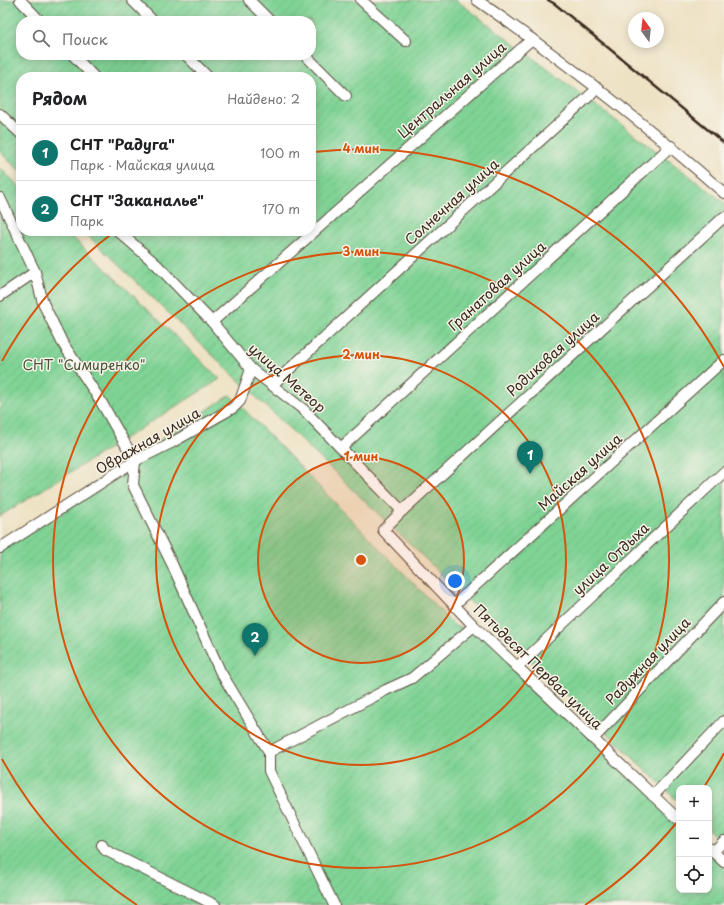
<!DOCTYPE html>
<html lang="ru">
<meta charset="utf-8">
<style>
:root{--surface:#fff;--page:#f6f6f6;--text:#202124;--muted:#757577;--line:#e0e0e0;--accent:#0f766e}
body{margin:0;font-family:"Playpen Sans",sans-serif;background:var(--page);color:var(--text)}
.controls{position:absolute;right:12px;bottom:12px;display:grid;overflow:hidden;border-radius:8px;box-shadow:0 2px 10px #0003}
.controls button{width:36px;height:36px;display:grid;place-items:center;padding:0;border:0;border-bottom:1px solid var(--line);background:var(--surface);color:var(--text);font:20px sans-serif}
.compass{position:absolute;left:628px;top:12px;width:36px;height:36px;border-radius:50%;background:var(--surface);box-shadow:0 2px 10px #0003;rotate:345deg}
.you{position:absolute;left:455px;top:581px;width:14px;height:14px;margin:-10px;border:3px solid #fff;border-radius:50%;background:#1a73e8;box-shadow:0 0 0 6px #1a73e833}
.badge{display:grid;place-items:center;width:26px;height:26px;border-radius:50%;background:var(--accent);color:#fff;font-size:13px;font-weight:700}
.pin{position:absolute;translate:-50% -33px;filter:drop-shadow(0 1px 2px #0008)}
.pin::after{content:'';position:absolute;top:21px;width:14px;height:12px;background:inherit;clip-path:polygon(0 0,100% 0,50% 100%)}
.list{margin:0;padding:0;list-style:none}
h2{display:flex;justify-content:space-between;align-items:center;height:52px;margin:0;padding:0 16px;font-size:17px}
h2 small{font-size:13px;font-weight:400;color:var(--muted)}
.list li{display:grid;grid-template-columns:26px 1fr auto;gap:12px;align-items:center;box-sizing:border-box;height:56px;padding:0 16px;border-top:1px solid var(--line)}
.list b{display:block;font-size:15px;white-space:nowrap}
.list p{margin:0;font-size:13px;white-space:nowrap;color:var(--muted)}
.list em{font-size:13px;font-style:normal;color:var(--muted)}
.icon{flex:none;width:22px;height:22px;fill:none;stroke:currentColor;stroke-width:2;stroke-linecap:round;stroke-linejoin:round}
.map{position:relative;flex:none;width:724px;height:905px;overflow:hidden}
.search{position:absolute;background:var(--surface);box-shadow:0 2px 10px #0003;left:16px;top:16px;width:300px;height:44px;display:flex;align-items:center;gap:10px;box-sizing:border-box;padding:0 14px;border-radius:16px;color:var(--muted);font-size:15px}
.panel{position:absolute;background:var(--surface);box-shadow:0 2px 10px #0003;left:16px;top:72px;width:300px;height:164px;border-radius:16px}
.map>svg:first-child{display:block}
.garden{fill:url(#garden-furrows);stroke:#5d7e5a;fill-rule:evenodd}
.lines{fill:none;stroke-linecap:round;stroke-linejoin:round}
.minor-casing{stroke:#564637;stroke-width:12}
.minor{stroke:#fff;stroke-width:10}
.rail{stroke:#3b2a1e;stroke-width:2.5}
.ring{fill:none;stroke:#d7540e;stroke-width:2}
.labels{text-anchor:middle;stroke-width:3;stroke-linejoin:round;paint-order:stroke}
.street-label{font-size:14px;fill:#3b2a1e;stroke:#f7f3e8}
.park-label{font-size:14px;fill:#4c543c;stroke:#f7f3e8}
.centre{fill:#d7540e;stroke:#f7f3e8;stroke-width:2}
.ring-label{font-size:12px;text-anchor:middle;font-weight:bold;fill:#d7540e;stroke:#f7f3e8;stroke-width:3;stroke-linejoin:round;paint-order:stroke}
</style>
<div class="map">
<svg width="724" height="905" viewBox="0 0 724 905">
<defs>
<pattern id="garden-furrows" width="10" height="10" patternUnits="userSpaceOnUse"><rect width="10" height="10" fill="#7fd395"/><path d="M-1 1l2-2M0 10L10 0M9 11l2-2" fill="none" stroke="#6fb580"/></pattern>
</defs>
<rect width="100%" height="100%" fill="#f7f3e8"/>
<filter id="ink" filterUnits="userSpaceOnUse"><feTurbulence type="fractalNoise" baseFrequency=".025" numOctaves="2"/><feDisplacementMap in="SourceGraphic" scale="8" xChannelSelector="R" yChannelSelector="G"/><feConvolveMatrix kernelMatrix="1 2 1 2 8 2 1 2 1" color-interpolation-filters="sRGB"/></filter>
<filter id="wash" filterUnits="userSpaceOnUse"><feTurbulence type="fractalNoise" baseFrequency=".012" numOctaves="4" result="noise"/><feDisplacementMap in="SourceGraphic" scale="16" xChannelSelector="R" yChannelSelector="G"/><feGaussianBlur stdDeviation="0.9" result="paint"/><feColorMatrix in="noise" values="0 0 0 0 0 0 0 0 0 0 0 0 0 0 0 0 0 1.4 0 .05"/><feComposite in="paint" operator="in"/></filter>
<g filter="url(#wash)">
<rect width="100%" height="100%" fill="#eee2c4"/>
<g class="garden">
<path d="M0 0H456L724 202V845L709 830V788H679V802L83 231H311V77H21V172L0 152ZM21 21H311V55H21Z"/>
<path d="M0 168 21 188V231H66L220 379 0 516Z"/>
<path d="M230 395 456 627 483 629 679 817V890H709V846L724 861V905H0V544Z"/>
</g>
</g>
<g filter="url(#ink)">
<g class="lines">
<defs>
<g id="minor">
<path d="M20 0 40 21"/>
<path d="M132 0 153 21"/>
<path d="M249 0 270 21"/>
<path d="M361 0 406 41"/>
<path d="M477 0C563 60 646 124 724 193"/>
<path d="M73 55 94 77"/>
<path d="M186 55 208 77"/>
<path d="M305 55 346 96"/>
<path d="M0 114 21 134"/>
<path d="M0 198 35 272 43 303 62 342 100 400 135 461 133 485 172 564 220 671 269 752V771L334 905"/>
<path d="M118 231 157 265 212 322 251 369 304 410 402 511 383 530 474 626 679 820"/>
<path d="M0 296 35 272"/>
<path d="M212 322 532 39"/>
<path d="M272 385 598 88"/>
<path d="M342 447 671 146"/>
<path d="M402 511 724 217"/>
<path d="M0 548 135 461 173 442 233 408 240 401 251 369"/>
<path d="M454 605 724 360"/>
<path d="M517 667 724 472"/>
<path d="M593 739 724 602"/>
<path d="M269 752 386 690 412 678 474 626"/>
<path d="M653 796 724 721"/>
<path d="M102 845 105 850 215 905"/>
<path d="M709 848 724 862"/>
<path d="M713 852 724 841"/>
</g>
</defs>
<use href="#minor" class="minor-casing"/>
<use href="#minor" class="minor"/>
<path class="rail" d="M548 0 555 4 724 143"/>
</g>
</g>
<circle cx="361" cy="560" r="103" fill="#d7540e" fill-opacity=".12"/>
<g class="ring">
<circle cx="361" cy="560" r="103"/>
<circle cx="361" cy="560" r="205"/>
<circle cx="361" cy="560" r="308"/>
<path d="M724 753A411 411 0 0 1 704 787M678 821A411 411 0 0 1 585 905M137 905A411 411 0 0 1 2 759M2 361A411 411 0 0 1 114 232M314 152A411 411 0 0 1 724 367"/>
</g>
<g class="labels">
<g class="street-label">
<text transform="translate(452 90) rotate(-41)" y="5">Центральная улица</text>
<text transform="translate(452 202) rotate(-42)" y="5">Солнечная улица</text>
<text transform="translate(497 286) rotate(-42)" y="5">Гранатовая улица</text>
<text transform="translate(553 354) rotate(-42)" y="5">Родиковая улица</text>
<text transform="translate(287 378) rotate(41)" y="5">улица Метеор</text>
<text transform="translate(148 441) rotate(-30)" y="5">Овражная улица</text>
<text transform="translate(580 472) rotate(-42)" y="5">Майская улица</text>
<text transform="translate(611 559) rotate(-43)" y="5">улица Отдыха</text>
<text transform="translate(648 661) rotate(-46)" y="5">Радужная улица</text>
<text transform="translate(538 667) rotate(44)" y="5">Пятьдесят Первая улица</text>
</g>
<g class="park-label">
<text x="84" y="370">СНТ "Симиренко"</text>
</g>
</g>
<circle cx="361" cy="560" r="6" class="centre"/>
<g class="ring-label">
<text x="361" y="153">4 мин</text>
<text x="361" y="256">3 мин</text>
<text x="361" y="359">2 мин</text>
<text x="361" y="461">1 мин</text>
</g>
</svg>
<div class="controls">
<button>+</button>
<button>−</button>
<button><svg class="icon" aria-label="locate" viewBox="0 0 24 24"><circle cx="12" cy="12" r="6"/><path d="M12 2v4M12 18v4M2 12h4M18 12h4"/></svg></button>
</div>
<svg class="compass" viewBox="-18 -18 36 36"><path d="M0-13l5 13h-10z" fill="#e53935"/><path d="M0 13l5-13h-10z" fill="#757577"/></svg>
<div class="you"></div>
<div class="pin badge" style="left:530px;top:474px">1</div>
<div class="pin badge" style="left:255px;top:656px">2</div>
<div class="search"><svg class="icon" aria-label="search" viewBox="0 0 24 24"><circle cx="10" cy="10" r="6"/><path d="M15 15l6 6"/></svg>Поиск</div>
<section class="panel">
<h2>Рядом<small>Найдено: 2</small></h2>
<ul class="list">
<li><span class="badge">1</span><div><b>СНТ &quot;Радуга&quot;</b><p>Парк · Майская улица</p></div><em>100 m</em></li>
<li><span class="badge">2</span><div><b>СНТ &quot;Заканалье&quot;</b><p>Парк</p></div><em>170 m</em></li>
</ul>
</section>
</div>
